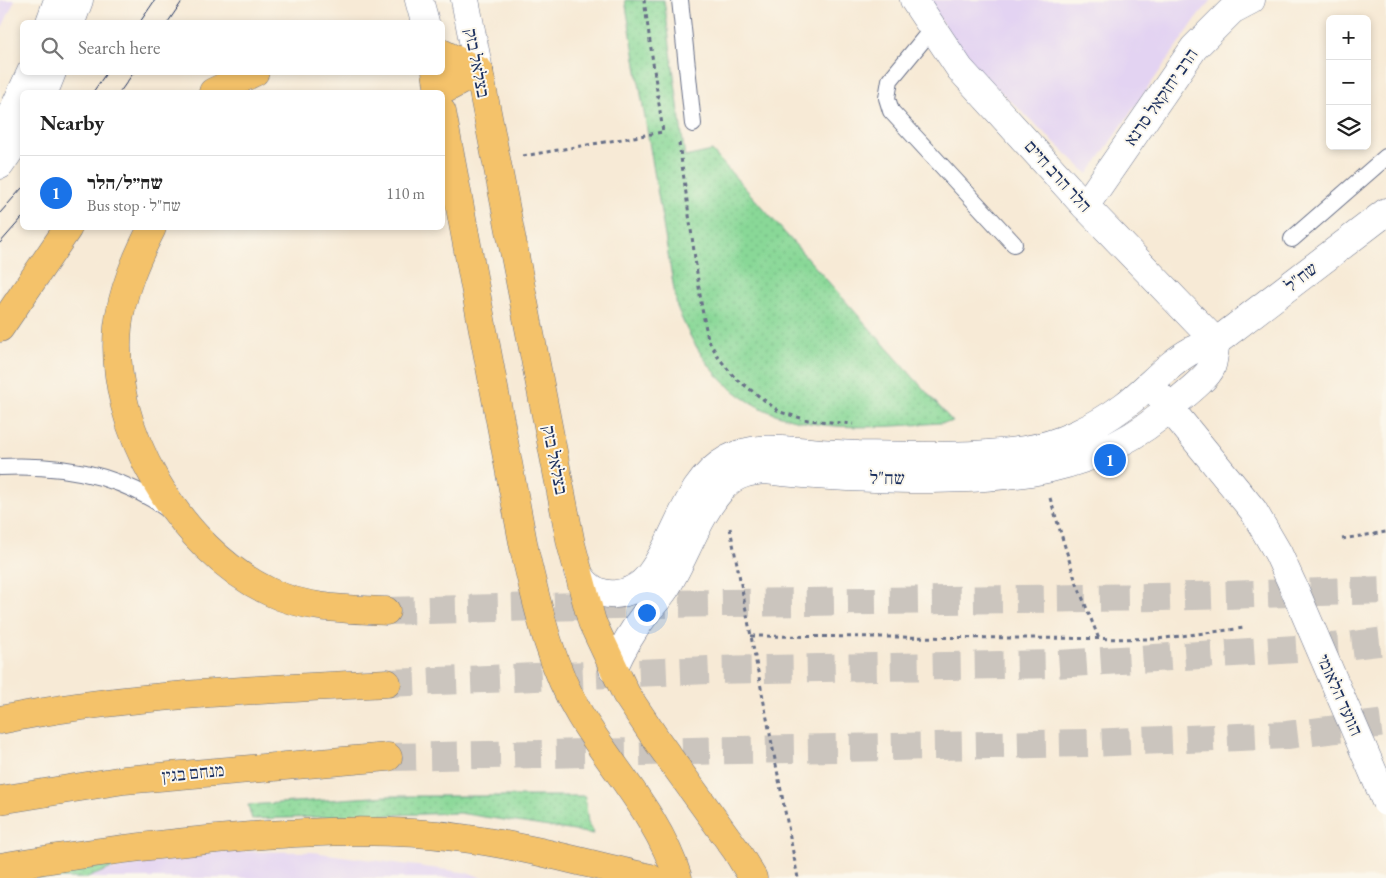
<!DOCTYPE html>
<meta charset="utf-8">
<style>
:root{--surface:#fff;--page:#f6f6f6;--text:#222;--muted:#767676;--line:#e0e0e0;--accent:#1a73e8}
body{margin:0;font-family:"EB Garamond","Frank Ruhl Libre",serif;background:var(--page);color:var(--text)}
.controls{position:absolute;right:15px;top:15px;display:grid;overflow:hidden;border-radius:8px;box-shadow:0 2px 8px #0003}
.controls button{width:45px;height:45px;display:grid;place-items:center;padding:0;border:0;border-bottom:1px solid var(--line);background:var(--surface);color:var(--text);font:25px sans-serif}
.you{position:absolute;left:646px;top:612px;width:18px;height:18px;margin:-12px;border:4px solid #fff;border-radius:50%;background:#1a73e8;box-shadow:0 0 0 8px #1a73e833}
.badge{display:grid;place-items:center;width:32px;height:32px;border-radius:50%;background:var(--accent);color:#fff;font-size:16px;font-weight:700}
.pin{position:absolute;translate:-50% -50%;border:2px solid #fff;box-shadow:0 1px 5px #0006}
.list{margin:0;padding:0;list-style:none}
h2{display:flex;justify-content:space-between;align-items:center;height:65px;margin:0;padding:0 20px;font-size:21px}
h2 small{font-size:16px;font-weight:400;color:var(--muted)}
.list li{display:grid;grid-template-columns:32px 1fr auto;gap:15px;align-items:center;box-sizing:border-box;height:75px;padding:0 20px;border-top:1px solid var(--line)}
.list b{display:block;font-size:19px;white-space:nowrap}
.list p{margin:0;font-size:16px;white-space:nowrap;color:var(--muted)}
.list em{font-size:16px;font-style:normal;color:var(--muted)}
.icon{flex:none;width:28px;height:28px;fill:none;stroke:currentColor;stroke-width:2;stroke-linecap:round;stroke-linejoin:round}
.map{position:relative;flex:none;width:1386px;height:878px;overflow:hidden}
.search{position:absolute;background:var(--surface);box-shadow:0 2px 8px #0003;left:20px;top:20px;width:425px;height:55px;display:flex;align-items:center;gap:12px;box-sizing:border-box;padding:0 18px;border-radius:8px;color:var(--muted);font-size:19px}
.panel{position:absolute;background:var(--surface);box-shadow:0 2px 8px #0003;left:20px;top:90px;width:425px;height:140px;border-radius:8px}
.map>svg:first-child{display:block}
.built{fill:#e3d3f2}
.green{fill:url(#green-dots);stroke:#52847a}
.lines{fill:none;stroke-linecap:round;stroke-linejoin:round}
.motorway-tunnel{stroke:#cbc5be;stroke-width:28;stroke-dasharray:28 14;stroke-linecap:butt}
.service-casing{stroke:#687088;stroke-width:18}
.minor-casing{stroke:#687088;stroke-width:29}
.tertiary-casing{stroke:#687088;stroke-width:29}
.trunk-casing{stroke:#687088;stroke-width:29}
.motorway-casing{stroke:#687088;stroke-width:29}
.path{stroke:#687088;stroke-width:3;stroke-dasharray:4 4;stroke-linecap:butt}
.service{stroke:#fff;stroke-width:16}
.minor{stroke:#fff;stroke-width:28}
.tertiary{stroke:#fff;stroke-width:28}
.trunk{stroke:#f4c26a;stroke-width:28}
.motorway{stroke:#f4c26a;stroke-width:28}
.tram{stroke:#1b2f5e;stroke-width:1}
.minor-bridge-casing{stroke:#687088;stroke-width:29;stroke-linecap:butt}
.minor-bridge{stroke:#fff;stroke-width:28}
.labels{text-anchor:middle;stroke-width:4;stroke-linejoin:round;paint-order:stroke}
.street-label{font-size:18px;fill:#1b2f5e;stroke:#fbf7ec}
</style>
<div class="map">
<svg width="1386" height="878" viewBox="0 0 1386 878">
<defs>
<pattern id="green-dots" width="8" height="8" patternUnits="userSpaceOnUse" patternTransform="scale(1.25)"><rect width="8" height="8" fill="#89d897"/><path d="M2 2h.1M6 6h.1" fill="none" stroke="#76ba85" stroke-width="1.8" stroke-linecap="round"/></pattern>
</defs>
<rect width="100%" height="100%" fill="#fbf7ec"/>
<filter id="ink" filterUnits="userSpaceOnUse"><feTurbulence type="fractalNoise" baseFrequency=".02" numOctaves="2"/><feDisplacementMap in="SourceGraphic" scale="10" xChannelSelector="R" yChannelSelector="G"/><feConvolveMatrix kernelMatrix="1 2 1 2 8 2 1 2 1" color-interpolation-filters="sRGB"/></filter>
<filter id="wash" filterUnits="userSpaceOnUse"><feTurbulence type="fractalNoise" baseFrequency=".0096" numOctaves="4" result="noise"/><feDisplacementMap in="SourceGraphic" scale="20" xChannelSelector="R" yChannelSelector="G"/><feGaussianBlur stdDeviation="1.12" result="paint"/><feColorMatrix in="noise" values="0 0 0 0 0 0 0 0 0 0 0 0 0 0 0 0 0 1.4 0 .05"/><feComposite in="paint" operator="in"/></filter>
<g filter="url(#wash)">
<rect width="100%" height="100%" fill="#f7ead6"/>
<g class="built">
<path d="M0 0H15L0 32Z"/>
<path d="M927 0H1212L1198 16 1088 174 968 61Z"/>
<path d="M219 851 312 852 470 873 482 878H60Z"/>
</g>
<g class="green">
<path d="M625 0H664L685 157 712 151 953 422C831 431 730 442 677 307Z"/>
<path d="M388 796H585L588 823 594 834 459 813 252 819 248 805Z"/>
<path d="M129 861 87 878H36L41 877Z"/>
</g>
</g>
<g filter="url(#ink)">
<g class="lines">
<g class="motorway-tunnel">
<path d="M386 611 658 604 1161 597 1386 590"/>
<path d="M387 683 710 670 1057 664 1345 646 1386 641"/>
<path d="M388 757 1089 743 1287 735 1386 723"/>
</g>
<defs>
<g id="service">
<path d="M680 0 693 124"/>
<path d="M932 29 890 80 887 98 891 111 1014 244"/>
<path d="M1292 239 1386 157"/>
<path d="M0 467C59 464 118 473 167 509"/>
</g>
<g id="minor">
<path d="M914 0 960 69 1085 206 1216 342"/>
<path d="M1085 206 1194 48 1232 10 1251 0"/>
<path d="M1150 384 1253 510 1278 553 1294 588"/>
</g>
<g id="tertiary">
<path d="M419 0 425 22"/>
<path d="M465 0 479 71"/>
<path d="M50 22 58 0"/>
<path d="M71 22 79 0"/>
<path d="M44 92 52 72"/>
<path d="M0 131 13 111 31 72"/>
<path d="M0 165 22 133"/>
<path d="M578 572C594 603 632 600 651 573 678 537 686 482 728 459 754 445 781 450 809 452 826 454 842 454 858 455 914 456 969 458 1024 450 1059 445 1096 427 1124 406 1146 390 1167 364 1191 351 1198 347 1208 345 1216 342L1386 212"/>
<path d="M613 669C622 649 632 631 646 613 653 604 661 596 667 586 687 553 698 515 724 486 736 474 750 471 766 470 813 476 862 478 910 479 1007 479 1098 475 1173 405 1182 397 1207 378 1211 368 1214 361 1214 350 1216 342"/>
</g>
<g id="trunk">
<path d="M479 71 571 544 592 622 626 694 658 742 736 850 753 878"/>
<path d="M436 72 439 92"/>
<path d="M442 112 525 553C538 608 550 665 580 715 613 770 658 815 678 878"/>
</g>
<g id="motorway">
<path d="M442 53 479 71"/>
<path d="M213 92 255 72"/>
<path d="M440 92 479 71"/>
<path d="M152 228C136 259 122 291 118 327 108 428 179 549 270 592 305 609 348 609 386 611"/>
<path d="M0 328 68 228"/>
<path d="M0 720C127 694 258 690 387 683"/>
<path d="M0 800 124 780 388 757"/>
<path d="M0 867C83 853 167 843 251 836 321 831 391 828 462 838 525 846 588 864 650 878"/>
</g>
</defs>
<use href="#service" class="service-casing"/>
<use href="#minor" class="minor-casing"/>
<use href="#tertiary" class="tertiary-casing"/>
<use href="#trunk" class="trunk-casing"/>
<use href="#motorway" class="motorway-casing"/>
<g class="path">
<path d="M679 143 702 309 708 339 718 357 735 378 780 412 808 420 853 424"/>
<path d="M523 156 663 132 644 0"/>
<path d="M1050 498 1075 579 1099 639"/>
<path d="M730 528 798 878"/>
<path d="M1342 539 1386 532"/>
<path d="M751 636 1157 639 1245 628"/>
</g>
<use href="#service" class="service"/>
<use href="#minor" class="minor"/>
<use href="#tertiary" class="tertiary"/>
<use href="#trunk" class="trunk"/>
<use href="#motorway" class="motorway"/>
<g class="tram">
<path d="M140 22 155 0"/>
<path d="M168 22 183 0"/>
<path d="M93 92 107 72"/>
<path d="M120 92 134 72"/>
<path d="M0 213 22 188"/>
<path d="M0 243 22 218"/>
</g>
<defs>
<path id="minor-bridge" d="M1294 588 1386 802"/>
</defs>
<use href="#minor-bridge" class="minor-bridge-casing"/>
<use href="#minor-bridge" class="minor-bridge"/>
</g>
</g>
<g class="labels">
<g class="street-label">
<text transform="translate(477 63) rotate(79)" y="6">בצלאל בזק</text>
<text transform="translate(1161 97) rotate(-55)" y="6">הרב יחזקאל סרנא</text>
<text transform="translate(1058 176) rotate(48)" y="6">הלר הרב חיים</text>
<text transform="translate(1301 277) rotate(-38)" y="6">שח"ל</text>
<text transform="translate(555 460) rotate(79)" y="6">בצלאל בזק</text>
<text transform="translate(887 478) rotate(1)" y="6">שח"ל</text>
<text transform="translate(1340 695) rotate(66)" y="6">הוועד הלאומי</text>
<text transform="translate(193 773) rotate(-6)" y="6">מנחם בגין</text>
</g>
</g>
</svg>
<div class="controls">
<button>+</button>
<button>−</button>
<button><svg class="icon" aria-label="layers" viewBox="0 0 24 24"><path d="M12 4l9 5-9 5-9-5zM3 14l9 5 9-5"/></svg></button>
</div>
<div class="you"></div>
<div class="pin badge" style="left:1110px;top:460px">1</div>
<div class="search"><svg class="icon" aria-label="search" viewBox="0 0 24 24"><circle cx="10" cy="10" r="6"/><path d="M15 15l6 6"/></svg>Search here</div>
<section class="panel">
<h2>Nearby<small></small></h2>
<ul class="list">
<li><span class="badge">1</span><div><b>שח״ל/הלר</b><p>Bus stop · שח&quot;ל</p></div><em>110 m</em></li>
</ul>
</section>
</div>
